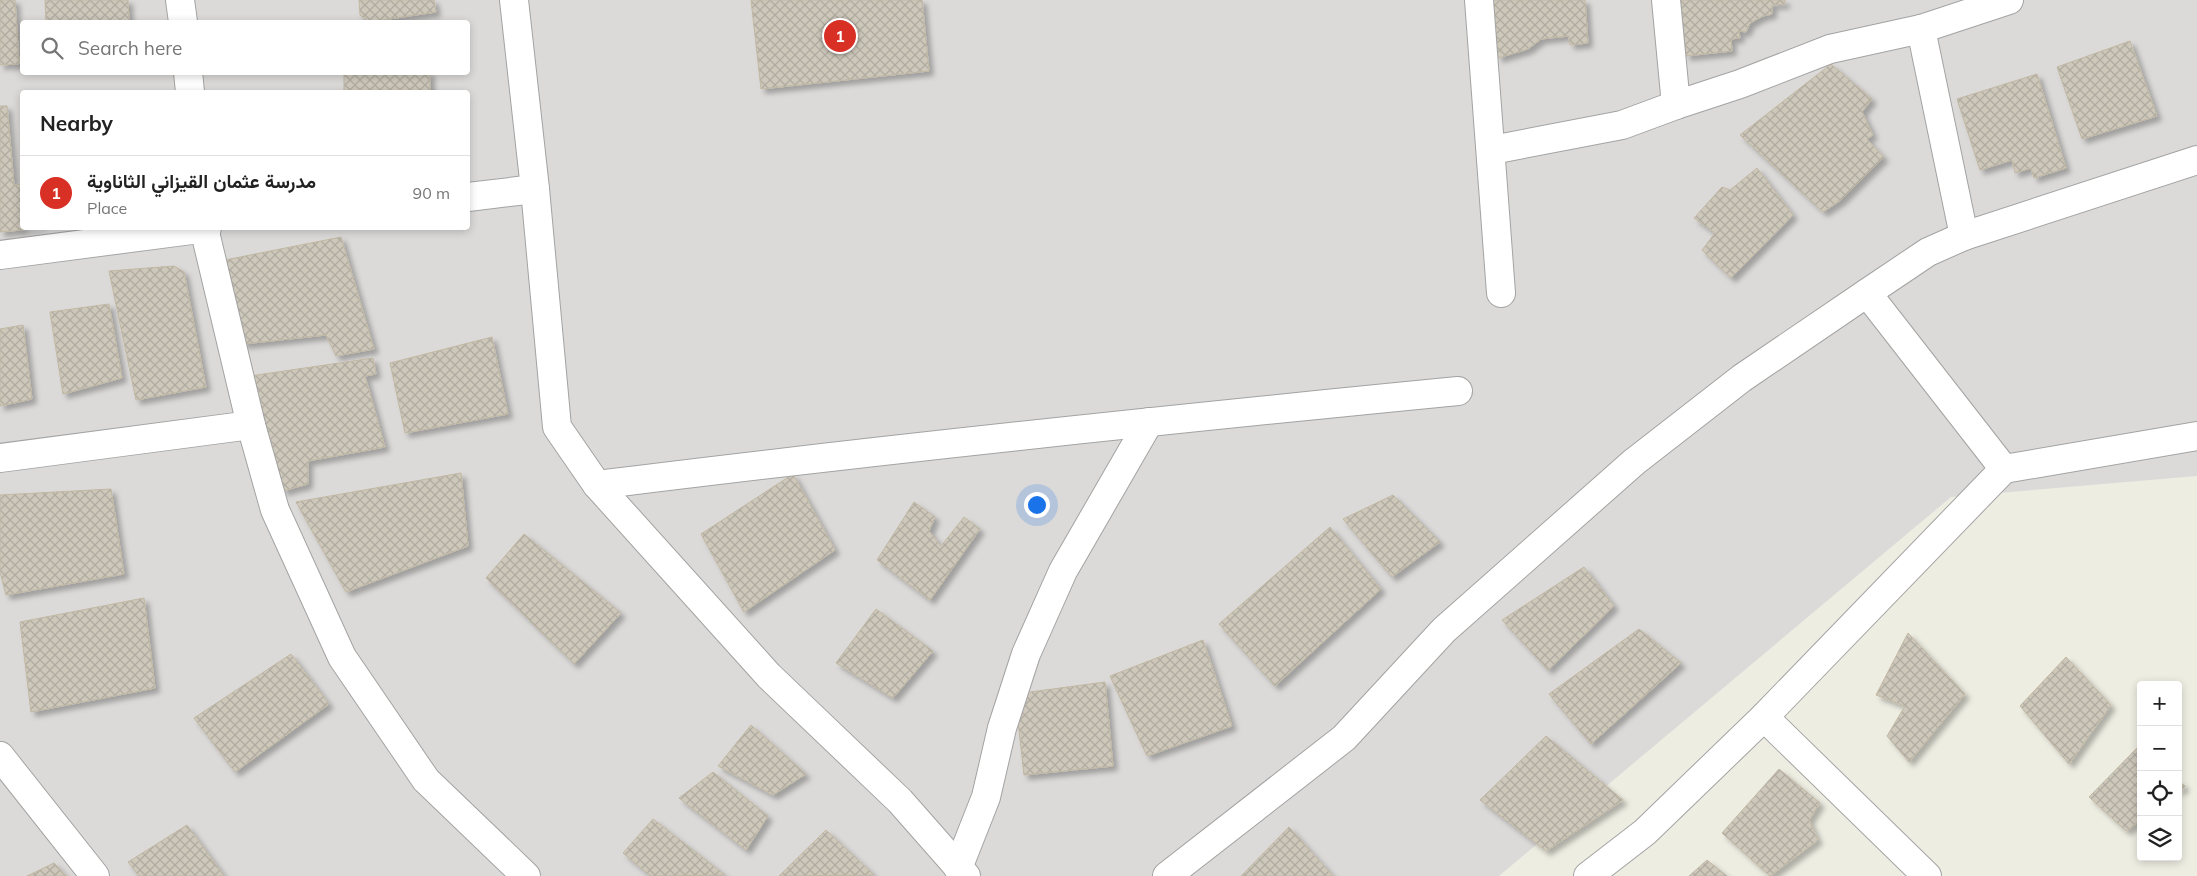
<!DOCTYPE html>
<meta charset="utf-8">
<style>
:root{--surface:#fff;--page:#f6f6f6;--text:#222;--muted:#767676;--line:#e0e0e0;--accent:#d93025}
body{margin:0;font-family:Mulish,Vazirmatn,sans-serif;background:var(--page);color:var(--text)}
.controls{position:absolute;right:15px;bottom:15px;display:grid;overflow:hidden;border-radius:5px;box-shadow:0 2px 8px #0003}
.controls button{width:45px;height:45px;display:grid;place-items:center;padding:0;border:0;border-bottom:1px solid var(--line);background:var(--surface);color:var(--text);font:25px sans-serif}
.you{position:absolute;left:1036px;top:504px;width:18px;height:18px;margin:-12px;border:4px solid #fff;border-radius:50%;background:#1a73e8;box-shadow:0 0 0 8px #1a73e833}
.badge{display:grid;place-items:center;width:32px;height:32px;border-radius:50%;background:var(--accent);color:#fff;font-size:16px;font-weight:700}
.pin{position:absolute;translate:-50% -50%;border:2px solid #fff;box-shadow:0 1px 5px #0006}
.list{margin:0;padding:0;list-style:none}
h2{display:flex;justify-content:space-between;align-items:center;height:65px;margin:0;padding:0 20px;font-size:21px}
h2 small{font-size:16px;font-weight:400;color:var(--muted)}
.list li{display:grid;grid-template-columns:32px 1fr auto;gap:15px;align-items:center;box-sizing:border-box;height:75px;padding:0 20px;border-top:1px solid var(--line)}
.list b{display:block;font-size:19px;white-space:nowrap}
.list p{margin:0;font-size:16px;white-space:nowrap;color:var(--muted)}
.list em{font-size:16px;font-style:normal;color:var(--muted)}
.icon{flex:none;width:28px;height:28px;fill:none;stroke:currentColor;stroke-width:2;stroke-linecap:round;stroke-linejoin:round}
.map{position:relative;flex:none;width:2197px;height:876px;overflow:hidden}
.search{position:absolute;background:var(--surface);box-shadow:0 2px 8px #0003;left:20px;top:20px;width:450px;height:55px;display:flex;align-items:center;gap:12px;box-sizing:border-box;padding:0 18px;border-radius:5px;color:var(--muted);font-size:19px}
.panel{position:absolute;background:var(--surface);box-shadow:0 2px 8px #0003;left:20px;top:90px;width:450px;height:140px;border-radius:5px}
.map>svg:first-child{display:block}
.residential{fill:#dbdad9;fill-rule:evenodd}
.building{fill:url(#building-cross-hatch);stroke:#c1b8a3;filter:url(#shadow)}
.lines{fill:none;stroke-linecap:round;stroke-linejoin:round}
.minor-casing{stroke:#a3a3a3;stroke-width:30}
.minor{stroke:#fff;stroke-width:28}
</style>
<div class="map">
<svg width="2197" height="876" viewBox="0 0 2197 876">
<defs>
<pattern id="building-cross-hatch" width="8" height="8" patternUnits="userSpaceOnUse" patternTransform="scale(1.25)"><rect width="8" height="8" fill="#cec8bb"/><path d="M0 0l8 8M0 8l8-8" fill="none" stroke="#b0aba0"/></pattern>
<filter id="shadow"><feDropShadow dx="4.5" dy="4.5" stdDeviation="2.5" flood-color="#0004"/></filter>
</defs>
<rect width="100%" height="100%" fill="#eeede2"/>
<path class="residential" d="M0 0H2197V476L1951 497 1499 876H0ZM22 22H468V72H22ZM22 92H468V228H22Z"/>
<g class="building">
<path d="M0 0H15L19 64 0 65Z"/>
<path d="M45 0H128L129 22H46Z"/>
<path d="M359 0H434L436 12 369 22 360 15Z"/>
<path d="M751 0H922L929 71 761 89Z"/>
<path d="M1488 0H1585L1588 43 1570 45 1569 36 1541 39 1528 49 1498 58Z"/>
<path d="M1680 0H1785V4L1772 5V14L1763 16 1750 23 1746 32 1739 31 1740 38 1731 39 1732 51 1686 56Z"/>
<path d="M2130 41 2157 116 2082 139 2057 67Z"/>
<path d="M1831 64 1872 99 1862 112 1873 135 1867 139 1884 157 1841 200 1823 212 1740 135Z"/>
<rect x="344" y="72" width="86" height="20"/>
<path d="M2037 74 2066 168 2034 178 2031 168 2015 173 2012 160 1980 170 1957 99Z"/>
<path d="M0 106H7L14 185 22 184V228H42L0 232Z"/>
<path d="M1757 168 1793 215 1731 278 1702 250 1715 233 1694 218 1722 187 1730 190Z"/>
<path d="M341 237 374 349 336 356 326 335 243 344 225 260Z"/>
<path d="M174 266 184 272 206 387 136 400 109 271Z"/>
<path d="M109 304 122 378 63 394 50 312Z"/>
<path d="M23 325 32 399 0 406V329Z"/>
<path d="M492 337 508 414 405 433 390 363Z"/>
<path d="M373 358 376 374 365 376 385 447 308 461V484L283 491 250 376Z"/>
<path d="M461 473 468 546 346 592 296 502Z"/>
<path d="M793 474 835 550 744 612 701 534Z"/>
<path d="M111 489 124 574 6 595 0 572V495Z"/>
<path d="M1393 495 1440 542 1392 577 1343 519Z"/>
<path d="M914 502 935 517 929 531 941 546 964 517 980 529 930 600 877 560Z"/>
<path d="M1330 527 1381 589 1275 686 1219 624Z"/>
<path d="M524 534 621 613 574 664 486 578Z"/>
<path d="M1584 567 1614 606 1548 670 1502 620Z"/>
<path d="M144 598 155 688 31 712 20 622Z"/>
<path d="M876 609 933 651 893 698 836 663Z"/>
<path d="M1639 629 1681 663 1591 744 1549 694Z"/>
<path d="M1908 633 1965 694 1909 762 1887 736 1905 706 1876 695Z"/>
<path d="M1203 640 1232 726 1147 756 1110 676Z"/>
<path d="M291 654 329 704 235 772 194 718Z"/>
<path d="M2066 657 2111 705 2069 764 2020 706Z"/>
<path d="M1105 682 1113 766 1024 775 1015 694Z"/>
<path d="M751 725 806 774 773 795 718 766Z"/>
<path d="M1546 736 1623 800 1546 851 1480 800Z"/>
<path d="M2137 748 2141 751V820L2126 831 2089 797Z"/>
<path d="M1779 769 1820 803 1809 820 1818 840 1770 876 1722 833Z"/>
<path d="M713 772 768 816 746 850 679 798Z"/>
<path d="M2178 781 2185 786 2178 792Z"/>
<path d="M653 819 725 875 651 876 623 853Z"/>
<path d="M187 825 224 876H139L128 862Z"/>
<path d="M1289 827 1333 876H1241Z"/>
<path d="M826 830 874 875 779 876Z"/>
<path d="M1707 860 1727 876H1689Z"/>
<path d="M54 863 66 876H27Z"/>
</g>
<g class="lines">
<defs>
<g id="minor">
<path d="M180 0 183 22"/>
<path d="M514 0 535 189 557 427 597 485 769 676 900 801 966 876"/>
<path d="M1479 0 1501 293"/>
<path d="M1666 0 1676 105 1740 84 1830 49 1921 29 2009 0"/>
<path d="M1921 29 1964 236"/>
<path d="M188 72 190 92"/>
<path d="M1492 150 1622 125 1676 105"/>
<path d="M468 197 535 189"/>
<path d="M204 228 251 425 275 510 342 657 426 780 526 876"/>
<path d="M0 255 207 228"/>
<path d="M1867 293 2004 469"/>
<path d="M0 458 251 425"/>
<path d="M597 485C884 449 1171 419 1458 391"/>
<path d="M1764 717 1927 876"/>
<path d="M0 756 95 876"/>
<path d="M958 868 986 797 1002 728 1026 654 1063 571 1149 422"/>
<path d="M1167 876 1344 738 1444 630 1634 462 1742 378 1867 293 1928 252 1964 236 2197 160"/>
<path d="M1588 876 1645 832 1764 717 2004 469 2197 436"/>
</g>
</defs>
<use href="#minor" class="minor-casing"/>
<use href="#minor" class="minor"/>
</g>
</svg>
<div class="controls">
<button>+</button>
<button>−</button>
<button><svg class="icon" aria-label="locate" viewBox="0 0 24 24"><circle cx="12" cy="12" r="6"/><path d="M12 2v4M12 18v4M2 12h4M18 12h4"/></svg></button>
<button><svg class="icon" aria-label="layers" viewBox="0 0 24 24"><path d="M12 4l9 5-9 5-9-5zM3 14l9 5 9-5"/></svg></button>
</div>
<div class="you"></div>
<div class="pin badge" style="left:840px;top:36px">1</div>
<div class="search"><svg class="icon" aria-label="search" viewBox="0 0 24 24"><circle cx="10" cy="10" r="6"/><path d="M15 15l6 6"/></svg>Search here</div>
<section class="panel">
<h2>Nearby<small></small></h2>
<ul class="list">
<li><span class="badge">1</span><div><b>مدرسة عثمان القيزاني الثاناوية</b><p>Place</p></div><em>90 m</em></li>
</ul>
</section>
</div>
